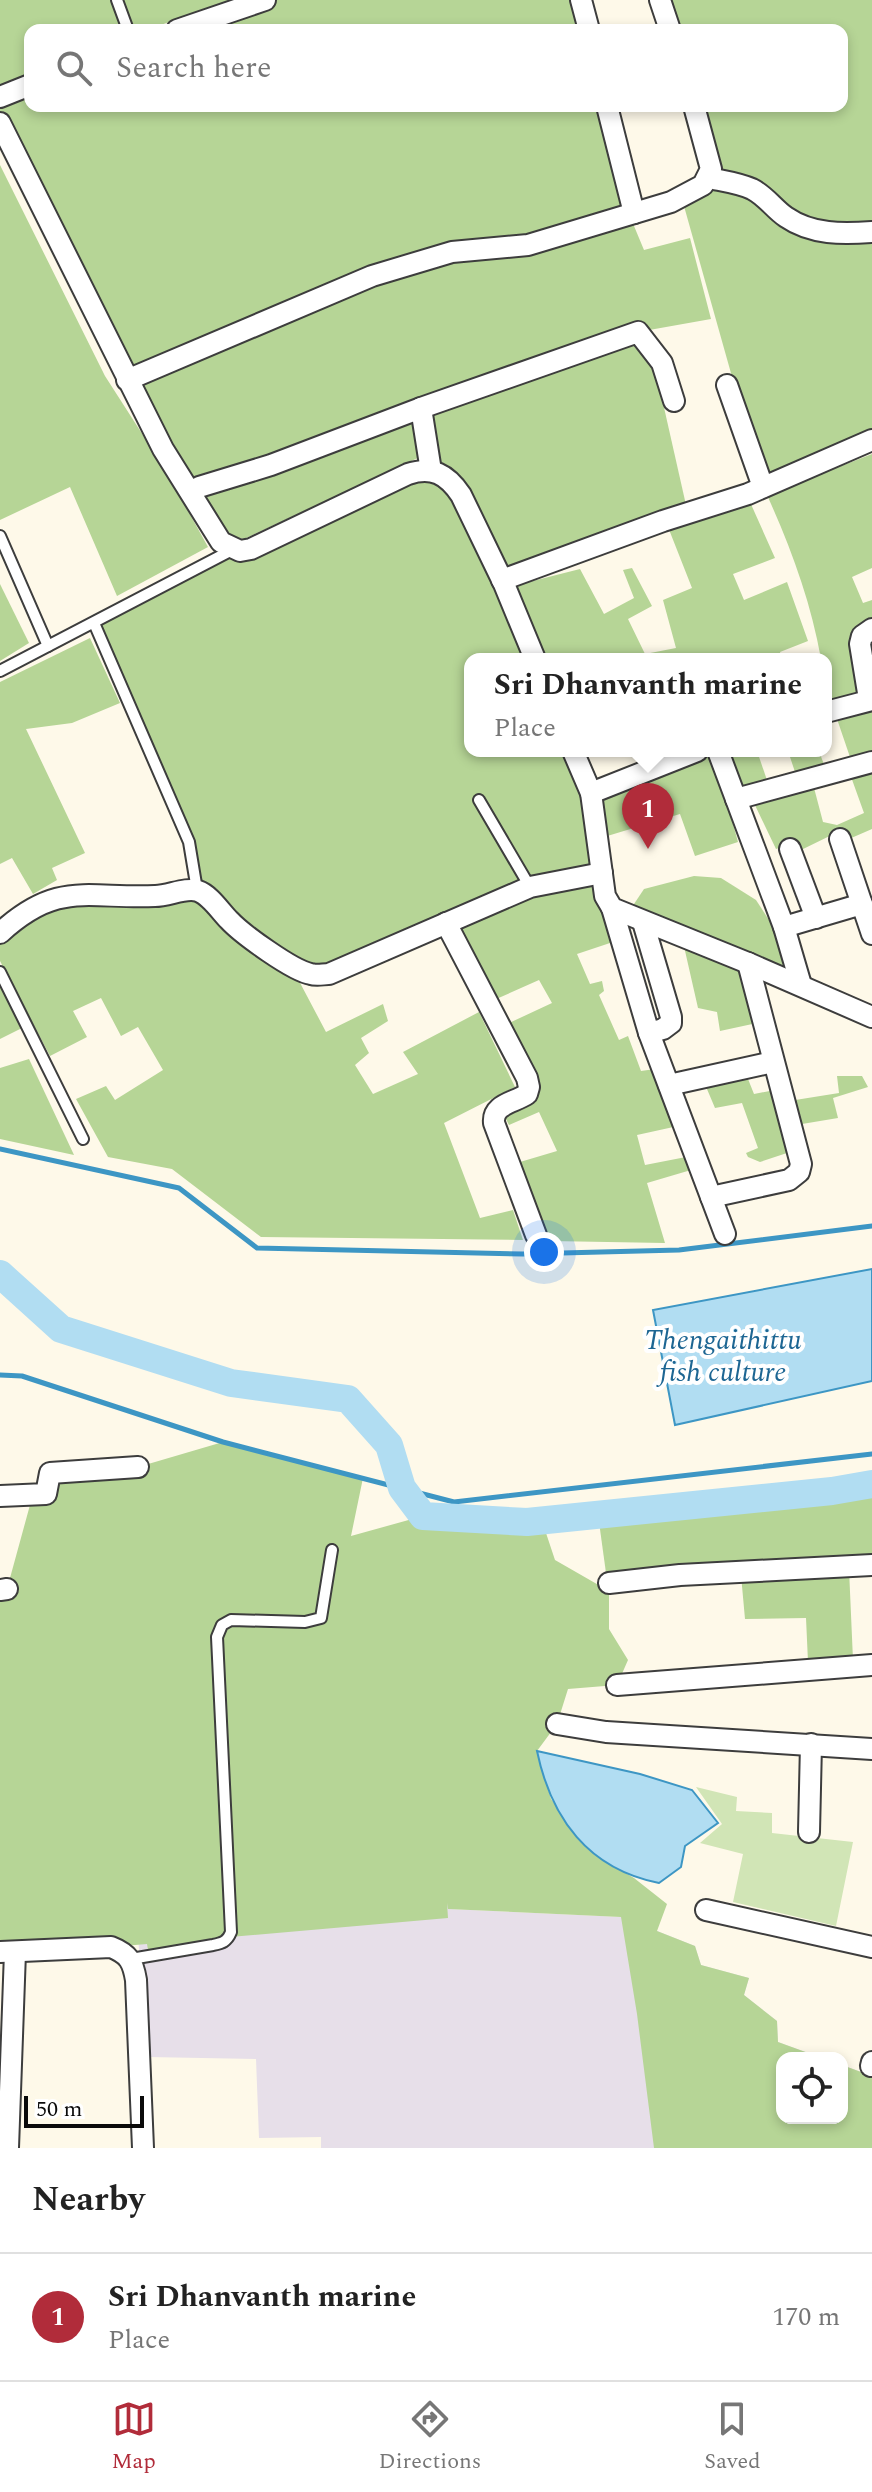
<!DOCTYPE html>
<style>
:root{--surface:#fff;--page:#f2f2f2;--text:#222;--muted:#767676;--line:#e0e0e0;--accent:#b12c3a}
body{margin:0;font-family:Spectral,serif;background:var(--page);color:var(--text)}
.controls{position:absolute;right:24px;bottom:24px;display:grid;overflow:hidden;border-radius:16px;box-shadow:0 4px 12px #0003}
.controls button{width:72px;height:72px;display:grid;place-items:center;padding:0;border:0;border-bottom:2px solid var(--line);background:var(--surface);color:var(--text);font:40px sans-serif}
.scale{position:absolute;left:24px;bottom:20px;width:120px;box-sizing:border-box;padding-left:8px;border:4px solid #0a0a0a;border-top:0;font-size:22px;line-height:28px;white-space:nowrap;color:#0a0a0a;-webkit-text-stroke:6px #fff;paint-order:stroke}
.you{position:absolute;left:544px;top:1252px;width:28px;height:28px;margin:-20px;border:6px solid #fff;border-radius:50%;background:#1a73e8;box-shadow:0 0 0 12px #1a73e833}
.badge{display:grid;place-items:center;width:52px;height:52px;border-radius:50%;background:var(--accent);color:#fff;font-size:26px;font-weight:700}
.pin{position:absolute;translate:-50% -66px;filter:drop-shadow(0 2px 4px #0008)}
.pin::after{content:'';position:absolute;top:42px;width:28px;height:24px;background:inherit;clip-path:polygon(0 0,100% 0,50% 100%)}
.popup{position:absolute;left:464px;top:653px;width:368px;height:104px;box-sizing:border-box;display:grid;place-content:center;border-radius:16px;background:var(--surface);filter:drop-shadow(0 2px 6px #0005);font-size:26px;white-space:nowrap;color:var(--muted)}
.popup b{font-size:30px;color:var(--text)}
.popup::after{content:'';position:absolute;left:50%;top:100%;margin-left:-16px;border:16px solid transparent;border-top-color:var(--surface)}
.list{margin:0;padding:0;list-style:none}
h2{display:flex;justify-content:space-between;align-items:center;height:104px;margin:0;padding:0 32px;font-size:34px}
h2 small{font-size:26px;font-weight:400;color:var(--muted)}
.list li{display:grid;grid-template-columns:52px 1fr auto;gap:24px;align-items:center;box-sizing:border-box;height:128px;padding:0 32px;border-top:2px solid var(--line)}
.list b{display:block;font-size:30px;white-space:nowrap}
.list p{margin:0;font-size:26px;white-space:nowrap;color:var(--muted)}
.list em{font-size:26px;font-style:normal;color:var(--muted)}
.icon{flex:none;width:44px;height:44px;fill:none;stroke:currentColor;stroke-width:2;stroke-linecap:round;stroke-linejoin:round}
.map{position:relative;flex:none;width:872px;height:2148px;overflow:hidden}
.search{position:absolute;background:var(--surface);box-shadow:0 4px 12px #0003;left:24px;right:24px;top:24px;height:88px;display:flex;align-items:center;gap:20px;box-sizing:border-box;padding:0 28px;border-radius:16px;color:var(--muted);font-size:30px}
.sheet{height:232px;background:var(--surface)}
nav{display:flex;justify-content:space-around;align-items:center;box-sizing:border-box;height:112px;border-top:2px solid var(--line);background:var(--surface);font-size:22px;color:var(--muted)}
nav a{display:grid;justify-items:center;gap:4px}
nav .on{color:var(--accent)}
.map>svg:first-child{display:block}
.industrial{fill:#e7dfe9}
.green{fill:#d1e5b6}
.forest{fill:#b6d596}
.water{fill:#b1ddf2;stroke:#3d96c4;stroke-width:2}
.lines{fill:none;stroke-linecap:round;stroke-linejoin:round}
.stream{stroke:#3d96c4;stroke-width:5}
.river{stroke:#b1ddf2;stroke-width:28}
.lane-casing{stroke:#3d3d3d;stroke-width:14}
.street-casing{stroke:#3d3d3d;stroke-width:24}
.lane{stroke:#fff;stroke-width:10}
.street{stroke:#fff;stroke-width:20}
.labels{text-anchor:middle;stroke-width:8;stroke-linejoin:round;paint-order:stroke}
.water-label{font-size:28px;font-style:italic;fill:#1d6693;stroke:#fff}
</style>
<div class="map">
<svg width="872" height="2148" viewBox="0 0 872 2148">
<rect width="100%" height="100%" fill="#fef9e9"/>
<path class="industrial" d="M361 1855 439 1862 449 1909 622 1917 695 1946 701 1965 749 1978 744 1995 777 2021 778 2042 822 2058H782V2118H842V2065L872 2076V2148H321V2137L259 2138 256 2059 148 2057 136 1913Z"/>
<path class="green" d="M696 1787 737 1797 736 1811 772 1813V1833L853 1842 836 1926 733 1902 743 1854 700 1843 722 1824Z"/>
<g class="forest">
<path d="M0 0H230L147 30H30V78L0 88Z"/>
<path d="M270 0H581L588 30H186Z"/>
<path d="M660 0H872V440L763 487 682 199 717 172 695 106H842V30H670Z"/>
<path d="M30 86V106H606L629 208 514 238 629 214 644 250 690 238 711 319 638 332 199 487 127 380 0 123V97Z"/>
<path d="M0 165 105 376 166 471 208 547 117 596 70 487 0 520Z"/>
<path d="M635 345 656 372 686 505 506 569 435 467 426 410Z"/>
<path d="M414 417 420 457 244 539 230 536 205 495Z"/>
<path d="M872 454V568L852 577 863 603 872 600V618C844 631 859 671 863 696L829 705 826 686V659H821C811 602 791 548 767 495Z"/>
<path d="M408 474 443 475 535 659H470V751H573L602 873 530 887 329 974 282 959 205 895 194 860 94 623 224 554Z"/>
<path d="M750 502 775 558 733 574 744 600 787 582 808 641 780 652 782 659H636L634 654 618 659H585L584 657 544 659 513 586 580 569 604 614 634 598 623 570 632 568 652 606 628 619 645 654 676 648 663 600 692 588 668 527Z"/>
<path d="M0 584 29 643 0 661Z"/>
<path d="M90 638 120 703 72 723 26 729 85 853 52 868 57 880 33 894 12 858 0 864V682Z"/>
<path d="M872 705V758L852 763 836 716Z"/>
<path d="M710 751H713L738 842 695 856 680 814 604 837 596 797Z"/>
<path d="M722 751H757L769 786 738 794Z"/>
<path d="M788 751H819L826 770 797 778Z"/>
<path d="M872 769V829L849 839 844 829 799 851 795 842 776 849 753 801 813 784 823 822 837 825 864 813 850 774Z"/>
<path d="M694 876 721 878 756 900 778 934 791 976 628 913 644 889Z"/>
<path d="M596 881 616 941 577 954 590 984 602 981 604 991 599 995 619 1040 628 1036 641 1071 655 1069 678 1126 637 1135 645 1165 686 1157 691 1170 647 1183 665 1243 550 1241 520 1162 557 1151 539 1112 509 1125 503 1113 538 1096 507 1024 552 1003 539 980 494 1000 455 926 537 890Z"/>
<path d="M196 897 298 979 326 1032 383 1004 388 1021 361 1038 369 1053 355 1065 373 1094 418 1074 403 1052 479 1012 515 1087 444 1123 480 1218 513 1210 523 1240 261 1237 172 1169 108 1157 76 1099 106 1086 115 1100 163 1070 138 1027 121 1036 101 998 73 1011 87 1037 50 1056 0 961V939L51 905Z"/>
<path d="M683 942 742 968 757 1023 720 1031 717 1012 698 1008Z"/>
<path d="M0 985 22 1028 0 1039Z"/>
<path d="M29 1059 74 1155 0 1139V1068Z"/>
<path d="M746 1074 754 1094 775 1090 787 1153 760 1162 748 1157 746 1153 758 1148 742 1103 715 1108 704 1082Z"/>
<path d="M837 1076H862L868 1087 833 1098 838 1118 796 1125 789 1101 839 1093Z"/>
<path d="M223 1442 363 1478 351 1536 423 1516 545 1530 555 1560 609 1591V1629L628 1660 617 1685 568 1689 557 1724 537 1751 551 1799 595 1855 634 1878 667 1904 657 1931 695 1946 701 1965 749 1978 744 1995 777 2021 778 2042 822 2058H782V2118H842V2065L872 2076V2148H654L637 2014 621 1917 448 1909 447 1903 448 1918 230 1937 149 1956 147 1944 111 1947 0 1945V1589H7L33 1494 65 1472 138 1467Z"/>
<path d="M872 1492V1559L606 1573 599 1522Z"/>
<path d="M849 1569 853 1660 808 1662 806 1618 745 1619 741 1575Z"/>
</g>
<g class="water">
<path d="M872 1269V1381L675 1425 653 1310Z"/>
<path d="M537 1751 640 1774 692 1790 718 1823 685 1846 681 1867 659 1883C588 1869 551 1818 537 1751Z"/>
</g>
<g class="lines">
<g class="stream">
<path d="M0 1149 179 1188 257 1248 523 1254 679 1250 872 1226"/>
<path d="M0 1375 22 1376 223 1442 454 1502 872 1454"/>
</g>
<path class="river" d="M0 1274 61 1329 231 1383 348 1399 389 1445 402 1488 423 1516 527 1522 832 1491 872 1484"/>
<defs>
<g id="lane">
<path d="M117 0 128 30"/>
<path d="M0 536 48 646"/>
<path d="M94 623 189 842 197 890"/>
<path d="M0 671 232 550"/>
<path d="M479 800 530 887"/>
<path d="M0 972 83 1139"/>
<path d="M131 1959 213 1945C222 1943 227 1942 231 1932L217 1637 222 1625 231 1620 305 1622 321 1618 332 1550"/>
</g>
<g id="street">
<path d="M581 0 589 30"/>
<path d="M660 0 670 30"/>
<path d="M177 30 265 0"/>
<path d="M0 97 30 85"/>
<path d="M607 106 634 213"/>
<path d="M0 123 163 449 221 542 240 551 251 549 408 474C432 466 447 474 461 495L504 584 535 659"/>
<path d="M709 178C723 181 739 183 752 189 766 196 774 209 786 217 812 235 843 234 872 232"/>
<path d="M127 380 372 276 452 252 528 245 671 202 703 185 711 169 694 106"/>
<path d="M727 385 763 487"/>
<path d="M421 408 431 471"/>
<path d="M199 487 271 465 421 408 638 332 662 363 674 401"/>
<path d="M502 580 663 521 748 494 872 440"/>
<path d="M869 699 860 644 862 636 872 629"/>
<path d="M826 712 872 700"/>
<path d="M573 751 591 793 605 896 612 908 748 963 872 1017"/>
<path d="M718 751 784 927 801 985"/>
<path d="M591 793 697 751"/>
<path d="M736 799 872 762"/>
<path d="M840 839 872 934"/>
<path d="M790 849 816 918"/>
<path d="M612 908 649 1033 725 1234"/>
<path d="M643 922 671 1017V1023L663 1029 649 1033"/>
<path d="M446 923 527 1078 529 1087 527 1094C514 1103 492 1104 494 1123L536 1235"/>
<path d="M784 927 862 904"/>
<path d="M0 933C58 880 87 899 155 896 169 896 185 887 198 891 210 895 220 911 229 920 242 934 293 971 311 974 317 976 323 974 329 974L530 887 602 873"/>
<path d="M669 1085 773 1062"/>
<path d="M711 1197 789 1180 799 1172 801 1164 748 963"/>
<path d="M0 1496 46 1494 50 1473 138 1467"/>
<path d="M609 1583 680 1575 872 1565"/>
<path d="M0 1590 7 1589"/>
<path d="M617 1685 872 1665"/>
<path d="M557 1724 606 1732 872 1749"/>
<path d="M809 1832 811 1744"/>
<path d="M706 1910 872 1947"/>
<path d="M0 1952 111 1947C129 1954 133 1962 136 1980L143 2148"/>
<path d="M871 2066 872 2062"/>
<path d="M8 2148 15 1952"/>
</g>
</defs>
<use href="#lane" class="lane-casing"/>
<use href="#street" class="street-casing"/>
<use href="#lane" class="lane"/>
<use href="#street" class="street"/>
</g>
<g class="labels">
<g class="water-label">
<text x="723" y="1349">Thengaithittu<tspan x="723" dy="32">fish culture</tspan></text>
</g>
</g>
</svg>
<div class="controls">
<button><svg class="icon" aria-label="locate" viewBox="0 0 24 24"><circle cx="12" cy="12" r="6"/><path d="M12 2v4M12 18v4M2 12h4M18 12h4"/></svg></button>
</div>
<div class="scale">50 m</div>
<div class="you"></div>
<div class="pin badge" style="left:648px;top:849px">1</div>
<div class="popup"><b>Sri Dhanvanth marine</b>Place</div>
<div class="search"><svg class="icon" aria-label="search" viewBox="0 0 24 24"><circle cx="10" cy="10" r="6"/><path d="M15 15l6 6"/></svg>Search here</div>
</div>
<section class="sheet">
<h2>Nearby<small></small></h2>
<ul class="list">
<li><span class="badge">1</span><div><b>Sri Dhanvanth marine</b><p>Place</p></div><em>170 m</em></li>
</ul>
</section>
<nav>
<a class="on"><svg class="icon" aria-label="map" viewBox="0 0 24 24"><path d="M3 6l6-2 6 2 6-2v14l-6 2-6-2-6 2zM9 4v14M15 6v14"/></svg>Map</a>
<a><svg class="icon" aria-label="directions" viewBox="0 0 24 24"><path d="M12 3l9 9-9 9-9-9zM9 14v-3h6M13 9l2 2-2 2"/></svg>Directions</a>
<a><svg class="icon" aria-label="saved" viewBox="0 0 24 24"><path d="M7 4h10v16l-5-4-5 4z"/></svg>Saved</a>
</nav>
